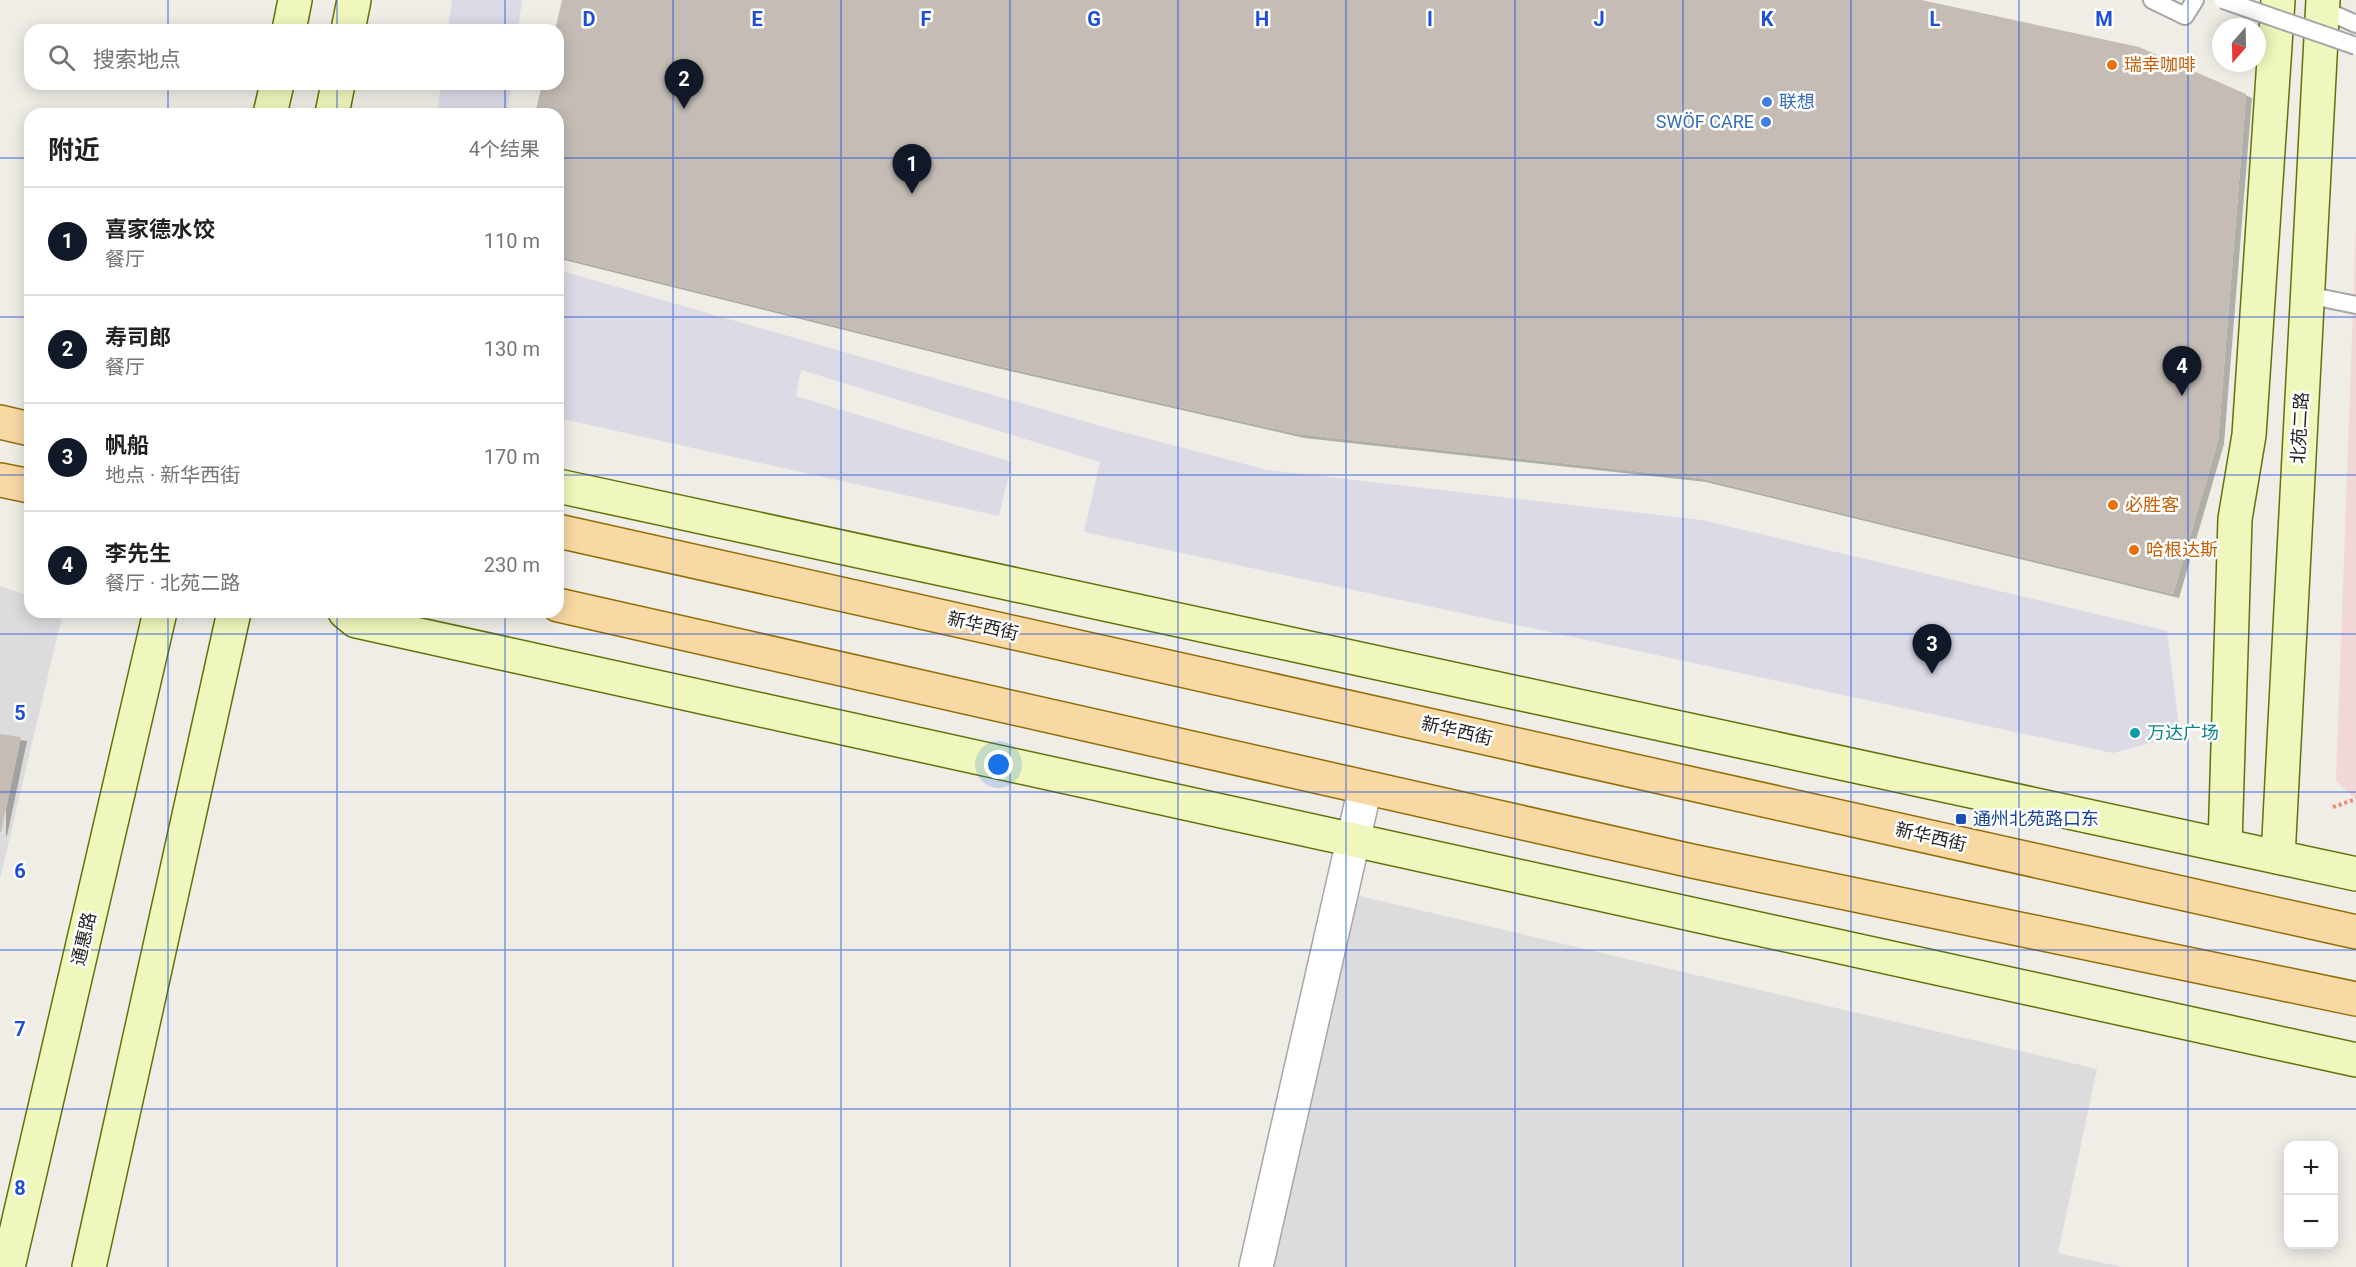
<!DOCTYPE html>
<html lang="zh">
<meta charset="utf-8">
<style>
:root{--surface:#fff;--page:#f2f2f2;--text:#202124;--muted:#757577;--line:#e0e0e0;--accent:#111827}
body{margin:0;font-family:Roboto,"Noto Sans SC",sans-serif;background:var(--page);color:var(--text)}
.controls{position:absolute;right:18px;bottom:18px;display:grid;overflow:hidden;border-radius:12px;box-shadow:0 3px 15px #0003}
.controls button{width:54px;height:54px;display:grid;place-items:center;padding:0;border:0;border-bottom:2px solid var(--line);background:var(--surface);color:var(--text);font:30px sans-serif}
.compass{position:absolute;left:2212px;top:18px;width:54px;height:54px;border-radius:50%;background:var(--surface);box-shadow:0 3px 15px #0003;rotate:200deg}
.you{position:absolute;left:999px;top:765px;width:21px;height:21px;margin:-15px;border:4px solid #fff;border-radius:50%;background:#1a73e8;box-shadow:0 0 0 9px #1a73e833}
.badge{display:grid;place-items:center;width:39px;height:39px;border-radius:50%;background:var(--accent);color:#fff;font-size:20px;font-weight:700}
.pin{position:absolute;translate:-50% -50px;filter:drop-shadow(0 2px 3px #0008)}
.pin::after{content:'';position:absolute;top:32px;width:21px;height:18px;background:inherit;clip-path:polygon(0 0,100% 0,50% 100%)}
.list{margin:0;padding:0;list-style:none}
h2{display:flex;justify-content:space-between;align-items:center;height:78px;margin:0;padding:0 24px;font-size:26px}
h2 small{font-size:20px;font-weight:400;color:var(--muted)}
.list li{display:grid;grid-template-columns:39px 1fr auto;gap:18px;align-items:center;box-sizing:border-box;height:108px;padding:0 24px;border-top:2px solid var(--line)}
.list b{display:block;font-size:22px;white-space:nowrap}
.list p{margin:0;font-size:20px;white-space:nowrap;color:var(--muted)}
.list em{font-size:20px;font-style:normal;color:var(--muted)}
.icon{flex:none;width:33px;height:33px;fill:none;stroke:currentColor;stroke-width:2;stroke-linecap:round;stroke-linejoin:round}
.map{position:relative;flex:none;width:2356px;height:1267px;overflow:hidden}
.search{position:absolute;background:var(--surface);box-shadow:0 3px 15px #0003;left:24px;top:24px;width:540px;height:66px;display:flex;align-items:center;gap:15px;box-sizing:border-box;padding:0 21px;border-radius:18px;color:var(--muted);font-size:22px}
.panel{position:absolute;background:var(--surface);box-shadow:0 3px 15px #0003;left:24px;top:108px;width:540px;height:510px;border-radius:18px}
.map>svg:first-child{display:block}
.residential{fill:#dddcdc}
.commercial{fill:#efd8d6}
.plaza{fill:#dbdae5}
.building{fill:#c4bcb5;filter:url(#shadow)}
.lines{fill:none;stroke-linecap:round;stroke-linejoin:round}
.lane-casing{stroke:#a6a6a6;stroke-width:20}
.street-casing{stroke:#a6a6a6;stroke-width:36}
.secondary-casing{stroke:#61720a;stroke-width:36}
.primary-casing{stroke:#936d07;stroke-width:36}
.path{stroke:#f38773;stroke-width:4;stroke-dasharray:3 3;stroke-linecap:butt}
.lane{stroke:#fff;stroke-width:16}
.street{stroke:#fff;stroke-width:33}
.secondary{stroke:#f0f7bc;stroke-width:33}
.primary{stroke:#f8d8a3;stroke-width:33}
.lane-bridge-casing{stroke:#a6a6a6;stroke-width:20;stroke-linecap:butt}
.lane-bridge{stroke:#fff;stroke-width:16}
.grid{fill:none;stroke:#1d4ed8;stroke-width:1.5;stroke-opacity:0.55}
.food-dot{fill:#e8710a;stroke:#fff;stroke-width:2}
.shop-dot{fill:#3f7fe0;stroke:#fff;stroke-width:2}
.culture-dot{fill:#0f9aa8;stroke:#fff;stroke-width:2}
.transit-dot{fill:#1a4fb4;stroke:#fff;stroke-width:2}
.labels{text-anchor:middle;stroke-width:5;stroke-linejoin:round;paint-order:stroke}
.food-label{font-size:18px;fill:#c56008;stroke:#fff;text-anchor:start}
.shop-label{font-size:18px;fill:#366cbe;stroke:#fff;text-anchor:start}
.street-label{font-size:18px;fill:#1f1f1f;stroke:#fff}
.culture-label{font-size:18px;fill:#0d838f;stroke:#fff;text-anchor:start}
.transit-label{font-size:18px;fill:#164399;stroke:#fff;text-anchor:start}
.grid-label{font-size:20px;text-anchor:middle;font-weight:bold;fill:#1d4ed8;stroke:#fff;stroke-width:5;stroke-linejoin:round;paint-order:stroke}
</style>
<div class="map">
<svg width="2356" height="1267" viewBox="0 0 2356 1267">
<defs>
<filter id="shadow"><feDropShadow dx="6" dy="4" stdDeviation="0" flood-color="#0004"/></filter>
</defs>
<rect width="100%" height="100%" fill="#efede6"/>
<g class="residential">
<path d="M0 586 30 596V612H63L0 879Z"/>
<path d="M1355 895 2097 1069 2058 1253 2121 1267H1265Z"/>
</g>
<path class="commercial" d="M2356 225V799L2336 781Z"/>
<g class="plaza">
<path d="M452 0H522L518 30H448Z"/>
<path d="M441 84H511L507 114H437Z"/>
<path d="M558 270 1108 428 1267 470 1702 520 2167 631 2180 735 2113 753 1084 532 1100 462 801 370 796 396 1012 462 999 516 558 418Z"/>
</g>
<g class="building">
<path d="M562 0H1921L2139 47 2246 94 2218 440 2173 594 1700 478 1298 434 986 363 558 256V114H535L542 84H558V30H555Z"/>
<path d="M0 734 21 737 1 832H0Z"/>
</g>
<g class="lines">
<defs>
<g id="lane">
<path d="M2152 0 2185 16 2195 0"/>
<path d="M2322 9 2356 24"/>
<path d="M2307 295 2356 305"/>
</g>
<path id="street" d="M1256 1267 1365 788"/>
<g id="secondary">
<path d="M289 30 295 0"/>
<path d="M348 30 354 0"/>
<path d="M270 114 277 84"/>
<path d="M332 114 338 84"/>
<path d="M558 486 2356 874"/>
<path d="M345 612 356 621 2356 1060"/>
<path d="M2225 845 2235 519 2249 435 2278 0"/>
<path d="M2278 857 2323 0"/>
<path d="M8 1267 160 612"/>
<path d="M89 1267 234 612"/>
</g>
<g id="primary">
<path d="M0 422 30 429"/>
<path d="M0 480 30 486"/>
<path d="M558 531 2356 932"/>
<path d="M558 605 1692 861 2356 999"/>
</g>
</defs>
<use href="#lane" class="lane-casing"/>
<use href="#street" class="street-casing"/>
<use href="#secondary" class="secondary-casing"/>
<use href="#primary" class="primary-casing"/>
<path class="path" d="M2333 807 2356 799"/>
<use href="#lane" class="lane"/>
<use href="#street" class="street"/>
<use href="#secondary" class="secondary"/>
<use href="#primary" class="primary"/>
<defs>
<path id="lane-bridge" d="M2223 0 2356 46"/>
</defs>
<use href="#lane-bridge" class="lane-bridge-casing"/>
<use href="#lane-bridge" class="lane-bridge"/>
</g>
<path class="grid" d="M168 0V30M337 0V30M505 0V30M673 0V1267M841 0V1267M1010 0V1267M1178 0V1267M1346 0V1267M1515 0V1267M1683 0V1267M1851 0V1267M2019 0V1267M2188 0V1267M168 84V114M337 84V114M505 84V114M0 158H30M558 158H2356M0 317H30M558 317H2356M0 475H30M558 475H2356M168 612V1267M337 612V1267M505 612V1267M0 634H2356M0 792H2356M0 950H2356M0 1109H2356"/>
<g class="food-dot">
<circle cx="2112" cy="65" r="6"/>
<circle cx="2113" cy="505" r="6"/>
<circle cx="2134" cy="550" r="6"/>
</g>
<g class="shop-dot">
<circle cx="1767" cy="102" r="6"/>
<circle cx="1766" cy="122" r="6"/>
</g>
<circle class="culture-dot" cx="2135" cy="733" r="6"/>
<rect class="transit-dot" x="1955" y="813" width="12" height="12" rx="3"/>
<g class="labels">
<g class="food-label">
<text x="2124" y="71">瑞幸咖啡</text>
<text x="2125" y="511">必胜客</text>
<text x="2146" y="556">哈根达斯</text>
</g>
<g class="shop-label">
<text x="1779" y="108">联想</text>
<text x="1754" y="128" text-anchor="end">SWÖF CARE</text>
</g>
<g class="street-label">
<text transform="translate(2300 428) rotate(-87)" y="6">北苑二路</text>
<text transform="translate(983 626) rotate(13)" y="6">新华西街</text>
<text transform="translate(1457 731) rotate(13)" y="6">新华西街</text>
<text transform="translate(1931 837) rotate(13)" y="6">新华西街</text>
<text transform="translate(84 939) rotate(-77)" y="6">通惠路</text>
</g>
<g class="culture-label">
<text x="2147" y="739">万达广场</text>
</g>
<g class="transit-label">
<text x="1973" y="825">通州北苑路口东</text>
</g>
</g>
<g class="grid-label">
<text x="589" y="26">D</text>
<text x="757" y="26">E</text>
<text x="926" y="26">F</text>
<text x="1094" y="26">G</text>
<text x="1262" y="26">H</text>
<text x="1430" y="26">I</text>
<text x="1599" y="26">J</text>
<text x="1767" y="26">K</text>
<text x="1935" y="26">L</text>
<text x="2104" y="26">M</text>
<text x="20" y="720">5</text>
<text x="20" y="878">6</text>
<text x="20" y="1036">7</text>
<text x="20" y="1195">8</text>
</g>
</svg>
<div class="controls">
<button>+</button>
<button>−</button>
</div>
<svg class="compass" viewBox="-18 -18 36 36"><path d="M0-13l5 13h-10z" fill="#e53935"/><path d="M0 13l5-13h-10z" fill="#757577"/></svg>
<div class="you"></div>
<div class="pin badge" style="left:912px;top:194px">1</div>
<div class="pin badge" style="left:684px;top:109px">2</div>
<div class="pin badge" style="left:1932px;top:674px">3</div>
<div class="pin badge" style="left:2182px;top:396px">4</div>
<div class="search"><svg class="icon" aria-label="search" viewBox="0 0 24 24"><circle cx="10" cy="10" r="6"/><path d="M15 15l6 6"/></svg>搜索地点</div>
<section class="panel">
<h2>附近<small>4个结果</small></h2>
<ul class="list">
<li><span class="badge">1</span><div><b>喜家德水饺</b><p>餐厅</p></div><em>110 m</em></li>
<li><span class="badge">2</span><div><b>寿司郎</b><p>餐厅</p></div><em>130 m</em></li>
<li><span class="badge">3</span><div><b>帆船</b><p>地点 · 新华西街</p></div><em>170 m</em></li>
<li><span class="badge">4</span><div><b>李先生</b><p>餐厅 · 北苑二路</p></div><em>230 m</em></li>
</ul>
</section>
</div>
